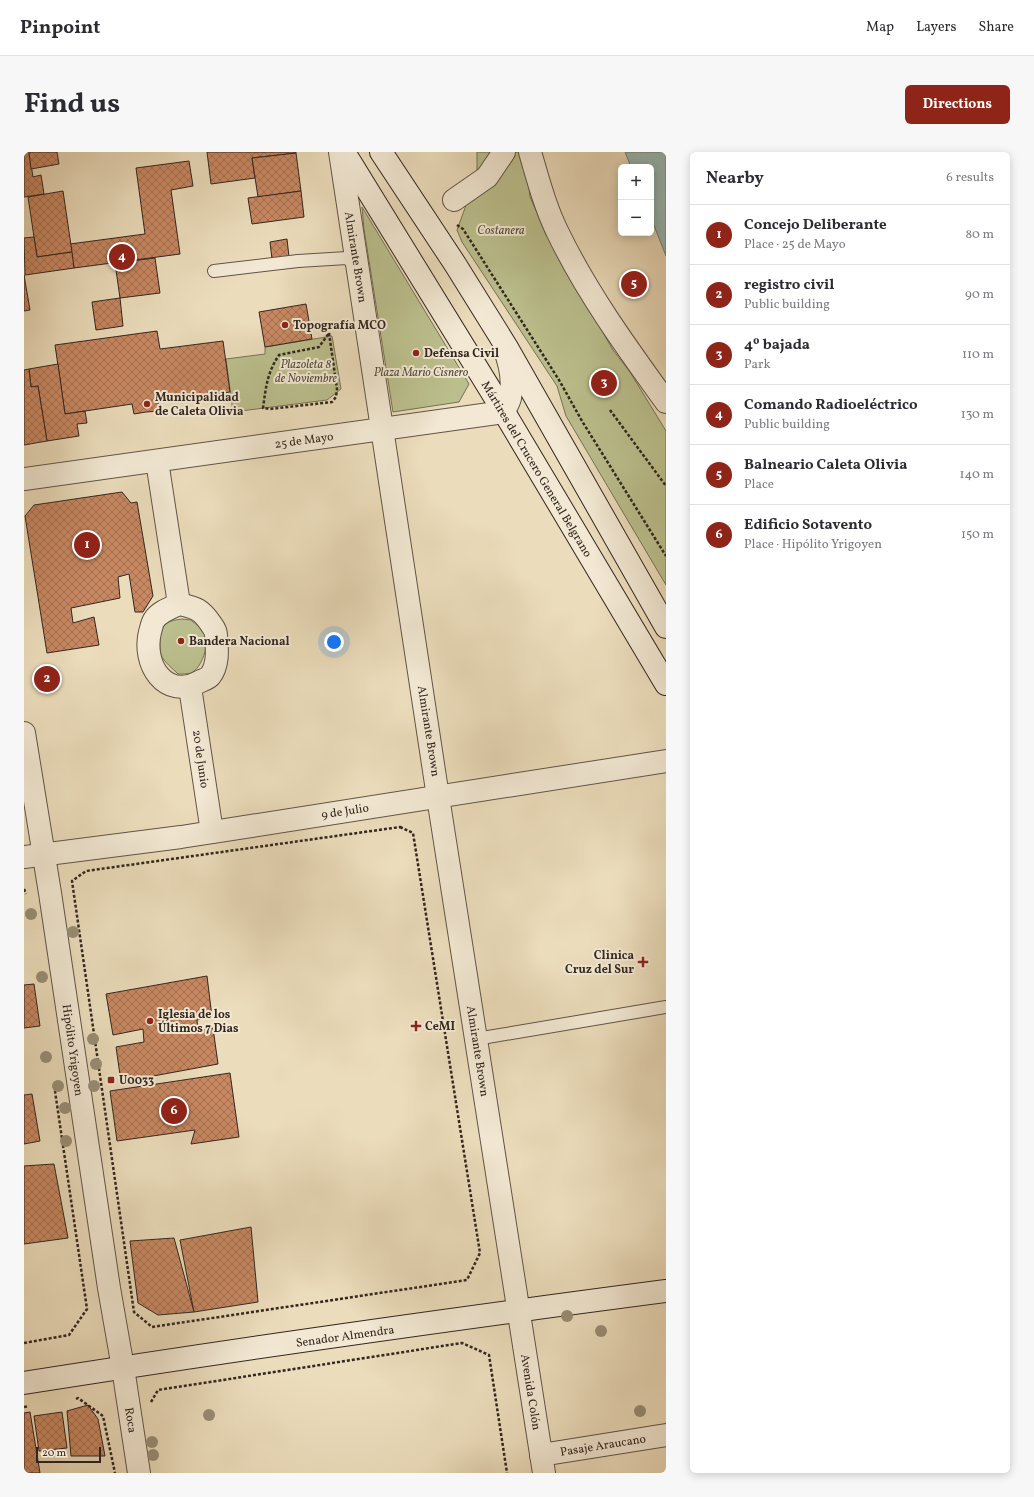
<!DOCTYPE html>
<meta charset="utf-8">
<style>
:root{--surface:#fff;--page:#f7f7f7;--text:#2b2b33;--muted:#7c7c81;--line:#e1e1e2;--accent:#8f2418}
body{margin:0;font-family:Vollkorn,serif;background:var(--page);color:var(--text)}
.controls{position:absolute;right:12px;top:12px;display:grid;overflow:hidden;border-radius:6px;box-shadow:0 2px 10px #0003}
.controls button{width:36px;height:36px;display:grid;place-items:center;padding:0;border:0;border-bottom:1px solid var(--line);background:var(--surface);color:var(--text);font:20px sans-serif}
.scale{position:absolute;left:12px;bottom:10px;width:65px;box-sizing:border-box;padding-left:4px;border:2px solid #322620;border-top:0;font-size:11px;line-height:14px;white-space:nowrap;color:#322620;-webkit-text-stroke:3px #f2e8d3;paint-order:stroke}
.you{position:absolute;left:310px;top:490px;width:14px;height:14px;margin:-10px;border:3px solid #fff;border-radius:50%;background:#1a73e8;box-shadow:0 0 0 6px #1a73e833}
.badge{display:grid;place-items:center;width:26px;height:26px;border-radius:50%;background:var(--accent);color:#fff;font-size:13px;font-weight:700}
.pin{position:absolute;translate:-50% -50%;border:2px solid #fff;box-shadow:0 1px 4px #0006}
.list{margin:0;padding:0;list-style:none}
h2{display:flex;justify-content:space-between;align-items:center;height:52px;margin:0;padding:0 16px;font-size:17px}
h2 small{font-size:13px;font-weight:400;color:var(--muted)}
.list li{display:grid;grid-template-columns:26px 1fr auto;gap:12px;align-items:center;box-sizing:border-box;height:60px;padding:0 16px;border-top:1px solid var(--line)}
.list b{display:block;font-size:15px;white-space:nowrap}
.list p{margin:0;font-size:13px;white-space:nowrap;color:var(--muted)}
.list em{font-size:13px;font-style:normal;color:var(--muted)}
.map{position:relative;flex:none;width:642px;height:1321px;overflow:hidden;border-radius:6px}
header{display:flex;align-items:center;gap:24px;box-sizing:border-box;height:56px;padding:0 20px;background:var(--surface);border-bottom:1px solid var(--line)}
header strong{font-size:19px}
nav{display:flex;gap:22px;margin-inline-start:auto;font-size:14px}
.intro{display:flex;align-items:center;justify-content:space-between;box-sizing:border-box;height:96px;padding:0 24px}
h1{margin:0;font-size:28px}
.button{padding:10px 18px;border-radius:6px;background:var(--accent);color:#fff;font-size:14px;font-weight:700}
main{display:flex;gap:24px;padding:0 24px}
aside{flex:1;background:var(--surface);border-radius:6px;box-shadow:0 2px 10px #0003}
.map>svg:first-child{display:block}
.park{fill:#bbbf8d;stroke:#767256}
.water{fill:#99bab4;stroke:#707f79}
.building{fill:url(#building-cross-hatch);stroke:#322620}
.lines{fill:none;stroke-linecap:round;stroke-linejoin:round}
.lane-casing{stroke:#605447;stroke-width:14}
.street-casing{stroke:#605447;stroke-width:24}
.secondary-casing{stroke:#322620;stroke-width:24}
.path{stroke:#322620;stroke-width:2.5;stroke-dasharray:3 2;stroke-linecap:butt}
.lane{stroke:#f2e8d3;stroke-width:12}
.street{stroke:#f2e8d3;stroke-width:22}
.secondary{stroke:#f2e8d3;stroke-width:22}
.tree{fill:#988d75}
.poi-dot{fill:#8f2418;stroke:#f2e8d3;stroke-width:1.5}
.labels{text-anchor:middle;stroke-width:4;stroke-linejoin:round;paint-order:stroke}
.park-label{font-size:12px;font-style:italic;fill:#544c3b;stroke:#f2e8d3}
.street-label{font-size:12px;fill:#322620;stroke:#f2e8d3}
.poi-label{font-size:12px;font-weight:bold;fill:#322620;stroke:#f2e8d3;text-anchor:start}
</style>
<header>
<strong>Pinpoint</strong>
<nav><a>Map</a><a>Layers</a><a>Share</a></nav>
</header>
<div class="intro"><h1>Find us</h1><a class="button">Directions</a></div>
<main>
<div class="map">
<svg width="642" height="1321" viewBox="0 0 642 1321">
<defs>
<pattern id="building-cross-hatch" width="8" height="8" patternUnits="userSpaceOnUse"><rect width="8" height="8" fill="#c88862"/><path d="M0 0l8 8M0 8l8-8" fill="none" stroke="#a36f50"/></pattern>
</defs>
<rect width="100%" height="100%" fill="#ebdcbb"/>
<filter id="stains"><feTurbulence type="fractalNoise" baseFrequency=".005" numOctaves="4"/><feColorMatrix values="0 0 0 0 .2 0 0 0 0 .09 0 0 0 0 .02 0 0 0 .5 -.17"/></filter>
<radialGradient id="worn" r=".72"><stop offset=".6" stop-color="#630" stop-opacity="0"/><stop offset="1" stop-color="#630" stop-opacity=".3"/></radialGradient>
<g class="park">
<path d="M453 0H500L502 8 506 45 525 87 589 198 606 220 642 279V433L542 264 533 234 438 90 433 78 453 23Z"/>
<path d="M338 55 445 232 435 250 369 260 340 77Z"/>
<path d="M308 184 317 237 303 248 209 260 202 207 241 202V195Z"/>
<path d="M158 467 167 468C172 472 177 476 180 482 186 492 178 516 167 521 164 522 158 522 154 522 149 517 140 510 137 503 136 499 136 494 136 490 136 473 141 469 158 467Z"/>
</g>
<path class="water" d="M601 0H642V104L627 66V15H607Z"/>
<g class="building">
<path d="M0 0H5L9 25 17 23 20 42 0 45Z"/>
<path d="M5 0H33L35 12 7 17Z"/>
<path d="M183 0H272V1L228 6 231 26 187 32Z"/>
<path d="M272 1 277 39 234 45 228 6Z"/>
<path d="M165 9 169 34 147 38 156 102 50 116 46 92 121 82 112 16Z"/>
<path d="M39 39 48 100 13 105 4 45Z"/>
<path d="M277 39 280 65 228 72 224 46Z"/>
<path d="M10 85 13 105 48 100 50 116 1 123 0 86Z"/>
<path d="M263 87 265 105 248 107 246 90Z"/>
<path d="M131 106 136 141 96 146 91 111Z"/>
<path d="M0 123 6 158 0 159Z"/>
<path d="M96 146 99 174 72 178 68 150Z"/>
<path d="M282 152 288 187 241 195 235 160Z"/>
<path d="M133 179 136 197 199 189 206 240 134 250 135 259 122 260 110 262 108 252 41 262 31 193Z"/>
<path d="M34 212 41 262 61 259 63 271 53 272 55 284 23 289 14 234 7 235 5 217Z"/>
<path d="M5 217 7 235 14 234 23 289 0 293V218Z"/>
<path d="M98 340 107 351 113 350 129 444 119 460H111L105 422 94 425 96 446 47 456 49 471 70 465 75 493 23 501 1 364 10 353Z"/>
<path d="M183 824 188 865 173 868 174 879 189 876 194 912 97 930 92 895 120 890 119 877 89 883 82 842Z"/>
<path d="M10 832 16 874 0 876V833Z"/>
<path d="M206 921 215 985 167 992 171 978 93 989 86 939Z"/>
<path d="M8 942 16 989 0 992V943Z"/>
<path d="M30 1012 44 1086 0 1092V1014Z"/>
<path d="M227 1075 234 1150 170 1160 156 1088Z"/>
<path d="M150 1086 170 1160 134 1163 114 1151 106 1089Z"/>
<path d="M64 1253 74 1267 81 1304H47L43 1259Z"/>
<path d="M6 1260 16 1321H0V1261Z"/>
<path d="M38 1260 43 1296 15 1299 10 1264Z"/>
</g>
<g class="lines">
<defs>
<g id="lane">
<path d="M190 119 274 109 323 106 333 115"/>
<path d="M452 887 642 855"/>
</g>
<g id="street">
<path d="M316 0 414 645 520 1321"/>
<path d="M506 0C514 27 521 55 534 81 563 141 603 196 642 250"/>
<path d="M430 48 463 25 480 0"/>
<path d="M133 309 155 452"/>
<path d="M0 327 480 260C482 255 485 250 486 246 490 229 486 211 480 196"/>
<path d="M155 452C172 456 177 457 187 472 189 475 192 478 192 483 193 496 195 513 186 524 184 527 178 528 175 530 141 548 118 512 126 480 127 477 128 471 130 468 135 460 146 456 155 452Z"/>
<path d="M166 535 188 680"/>
<path d="M0 581 26 741 85 1136 99 1216 115 1321"/>
<path d="M0 705 157 685 642 609"/>
<path d="M517 1303 642 1283"/>
</g>
<g id="secondary">
<path d="M320 0 480 260 642 532"/>
<path d="M357 0 431 112 482 194 642 475"/>
<path d="M0 1231C213 1197 428 1167 642 1139"/>
</g>
</defs>
<use href="#lane" class="lane-casing"/>
<use href="#street" class="street-casing"/>
<use href="#secondary" class="secondary-casing"/>
<g class="path">
<path d="M433 73 439 77 535 228 558 269 642 404"/>
<path d="M305 181 313 237 312 245 308 250 246 257 239 256C242 235 243 221 255 203L295 195Z"/>
<path d="M586 258 642 334"/>
<path d="M376 675 389 681 456 1101 443 1128 128 1175 110 1160 48 729 62 719Z"/>
<path d="M0 737 2 742"/>
<path d="M0 1191 45 1183 63 1157 31 939"/>
<path d="M52 1247 54 1246 79 1264 91 1321"/>
<path d="M127 1250 134 1238 438 1191 465 1203 483 1321"/>
<path d="M0 1255 5 1254"/>
</g>
<use href="#lane" class="lane"/>
<use href="#street" class="street"/>
<use href="#secondary" class="secondary"/>
</g>
<g class="tree">
<circle cx="7" cy="762" r="6"/>
<circle cx="49" cy="780" r="6"/>
<circle cx="18" cy="825" r="6"/>
<circle cx="69" cy="887" r="6"/>
<circle cx="22" cy="905" r="6"/>
<circle cx="72" cy="912" r="6"/>
<circle cx="34" cy="934" r="6"/>
<circle cx="70" cy="934" r="6"/>
<circle cx="41" cy="956" r="6"/>
<circle cx="42" cy="989" r="6"/>
<circle cx="543" cy="1164" r="6"/>
<circle cx="577" cy="1179" r="6"/>
<circle cx="616" cy="1259" r="6"/>
<circle cx="185" cy="1263" r="6"/>
<circle cx="128" cy="1290" r="6"/>
<circle cx="129" cy="1303" r="6"/>
</g>
<g class="poi-dot">
<circle cx="261" cy="173" r="4"/>
<circle cx="392" cy="201" r="4"/>
<circle cx="123" cy="252" r="4"/>
<circle cx="157" cy="489" r="4"/>
<path d="M617 804h4v4h4v4h-4v4h-4v-4h-4v-4h4z"/>
<circle cx="126" cy="869" r="4"/>
<path d="M390 868h4v4h4v4h-4v4h-4v-4h-4v-4h4z"/>
<rect x="83" y="924" width="8" height="8" rx="2"/>
</g>
<g class="labels">
<g class="park-label">
<text x="477" y="82">Costanera</text>
<text x="282" y="216">Plazoleta 8<tspan x="282" dy="14">de Noviembre</tspan></text>
<text x="397" y="224">Plaza Mario Cisnero</text>
</g>
<g class="street-label">
<text transform="translate(332 105) rotate(81)" y="4">Almirante Brown</text>
<text transform="translate(280 288) rotate(-8)" y="4">25 de Mayo</text>
<text transform="translate(513 317) rotate(59)" y="4">Mártires del Crucero General Belgrano</text>
<text transform="translate(405 579) rotate(81)" y="4">Almirante Brown</text>
<text transform="translate(177 607) rotate(82)" y="4">20 de Junio</text>
<text transform="translate(321 659) rotate(-9)" y="4">9 de Julio</text>
<text transform="translate(49 898) rotate(82)" y="4">Hipólito Yrigoyen</text>
<text transform="translate(454 899) rotate(81)" y="4">Almirante Brown</text>
<text transform="translate(321 1184) rotate(-8)" y="4">Senador Almendra</text>
<text transform="translate(507 1240) rotate(81)" y="4">Avenida Colón</text>
<text transform="translate(107 1268) rotate(81)" y="4">Roca</text>
<text transform="translate(579 1293) rotate(-9)" y="4">Pasaje Araucano</text>
</g>
<g class="poi-label">
<text x="269" y="177">Topografía MCO</text>
<text x="400" y="205">Defensa Civil</text>
<text x="131" y="249">Municipalidad<tspan x="131" dy="14">de Caleta Olivia</tspan></text>
<text x="165" y="493">Bandera Nacional</text>
<text x="610" y="807" text-anchor="end">Clinica<tspan x="610" dy="14">Cruz del Sur</tspan></text>
<text x="134" y="866">Iglesia de los<tspan x="134" dy="14">Últimos 7 Dias</tspan></text>
<text x="401" y="878">CeMI</text>
<text x="95" y="932">U0033</text>
</g>
</g>
<rect width="100%" height="100%" filter="url(#stains)"/>
<rect width="100%" height="100%" fill="url(#worn)"/>
</svg>
<div class="controls">
<button>+</button>
<button>−</button>
</div>
<div class="scale">20 m</div>
<div class="you"></div>
<div class="pin badge" style="left:63px;top:393px">1</div>
<div class="pin badge" style="left:23px;top:527px">2</div>
<div class="pin badge" style="left:580px;top:231px">3</div>
<div class="pin badge" style="left:98px;top:105px">4</div>
<div class="pin badge" style="left:610px;top:132px">5</div>
<div class="pin badge" style="left:150px;top:959px">6</div>
</div>
<aside>
<h2>Nearby<small>6 results</small></h2>
<ul class="list">
<li><span class="badge">1</span><div><b>Concejo Deliberante</b><p>Place · 25 de Mayo</p></div><em>80 m</em></li>
<li><span class="badge">2</span><div><b>registro civil</b><p>Public building</p></div><em>90 m</em></li>
<li><span class="badge">3</span><div><b>4º bajada</b><p>Park</p></div><em>110 m</em></li>
<li><span class="badge">4</span><div><b>Comando Radioeléctrico</b><p>Public building</p></div><em>130 m</em></li>
<li><span class="badge">5</span><div><b>Balneario Caleta Olivia</b><p>Place</p></div><em>140 m</em></li>
<li><span class="badge">6</span><div><b>Edificio Sotavento</b><p>Place · Hipólito Yrigoyen</p></div><em>150 m</em></li>
</ul>
</aside>
</main>
